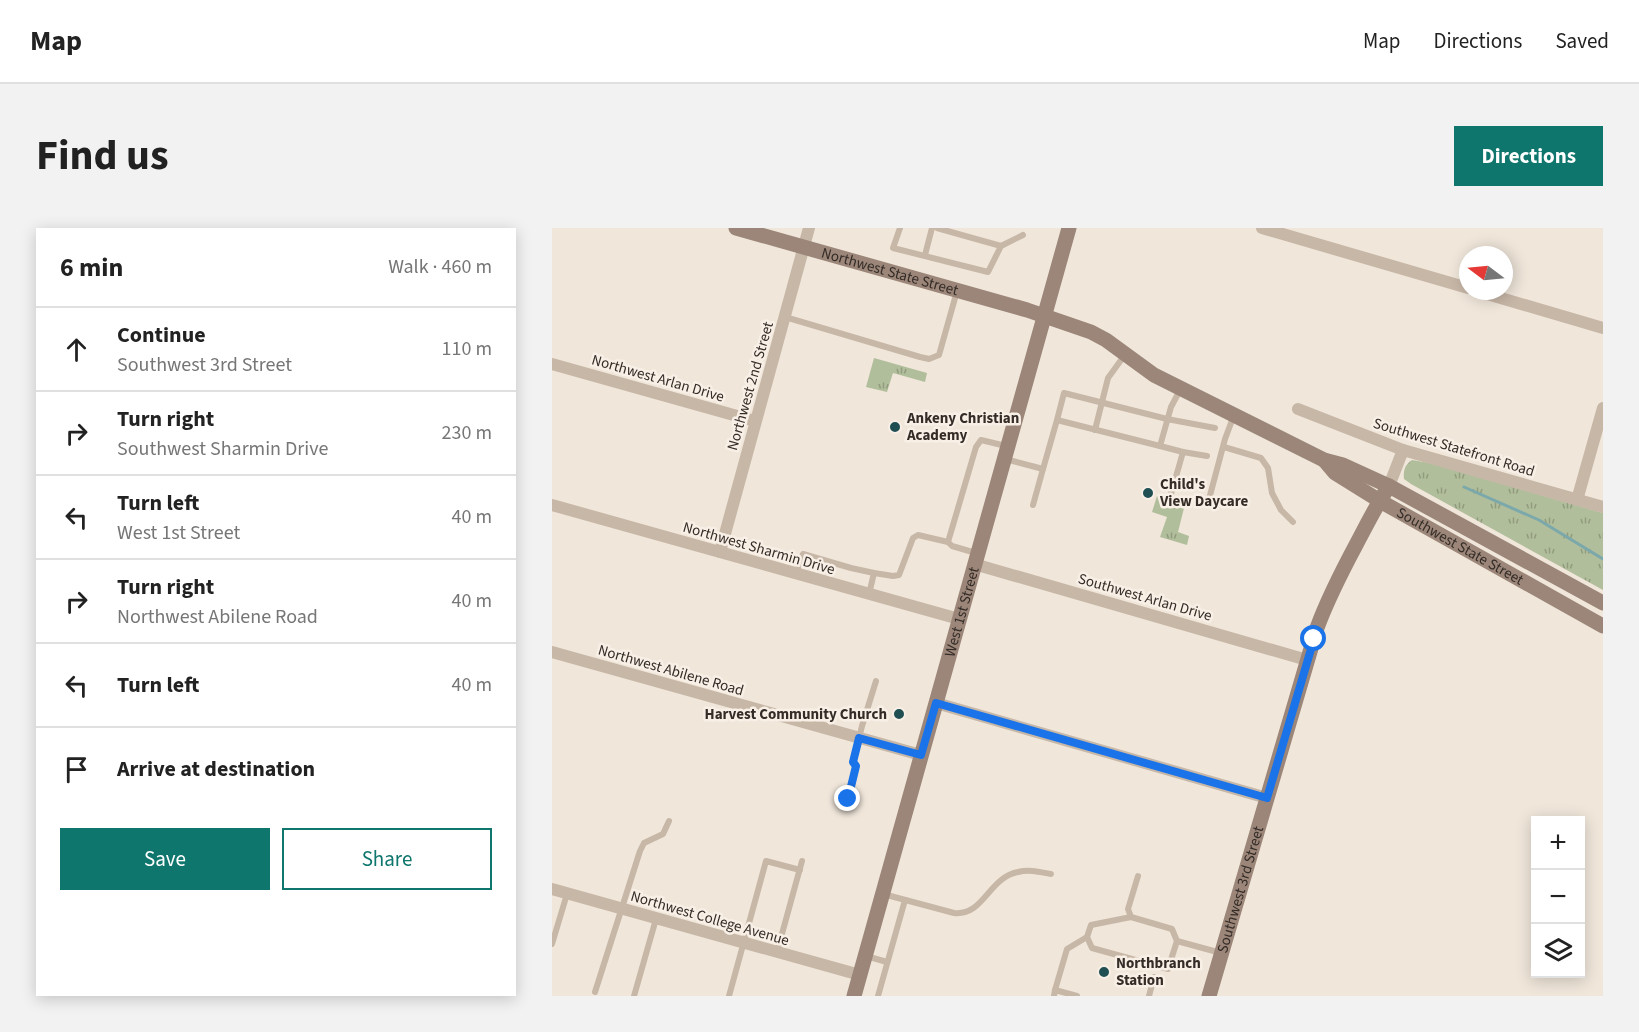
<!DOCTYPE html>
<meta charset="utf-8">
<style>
:root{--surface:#fff;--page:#f2f2f2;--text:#222;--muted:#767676;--line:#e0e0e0;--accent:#0f766e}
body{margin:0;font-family:"Source Sans 3",sans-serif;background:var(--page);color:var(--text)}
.controls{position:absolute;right:18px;bottom:18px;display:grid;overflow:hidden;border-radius:0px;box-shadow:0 3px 15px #0003}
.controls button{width:54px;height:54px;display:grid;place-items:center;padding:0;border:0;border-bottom:2px solid var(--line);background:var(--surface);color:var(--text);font:30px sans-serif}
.compass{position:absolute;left:907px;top:18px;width:54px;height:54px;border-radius:50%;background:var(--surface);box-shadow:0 3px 15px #0003;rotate:286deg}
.stop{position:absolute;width:18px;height:18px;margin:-14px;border:4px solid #1a73e8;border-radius:50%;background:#fff}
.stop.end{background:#1a73e8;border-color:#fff;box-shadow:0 2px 6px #0008}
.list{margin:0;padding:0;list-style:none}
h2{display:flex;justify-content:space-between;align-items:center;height:78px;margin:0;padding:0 24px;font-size:26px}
h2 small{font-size:20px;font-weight:400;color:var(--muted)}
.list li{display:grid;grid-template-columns:39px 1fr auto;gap:18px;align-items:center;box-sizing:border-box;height:84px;padding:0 24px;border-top:2px solid var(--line)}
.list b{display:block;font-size:22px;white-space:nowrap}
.list p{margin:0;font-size:20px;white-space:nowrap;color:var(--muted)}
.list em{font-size:20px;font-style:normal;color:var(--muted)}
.actions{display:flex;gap:12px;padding:18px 24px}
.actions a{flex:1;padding:14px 0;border:2px solid var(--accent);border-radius:0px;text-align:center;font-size:21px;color:var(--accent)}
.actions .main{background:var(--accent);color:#fff}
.icon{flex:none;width:33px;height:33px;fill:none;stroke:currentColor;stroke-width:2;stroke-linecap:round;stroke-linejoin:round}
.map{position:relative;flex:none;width:1051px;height:768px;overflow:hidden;border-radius:0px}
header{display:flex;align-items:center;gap:36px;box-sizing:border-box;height:84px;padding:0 30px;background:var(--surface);border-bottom:2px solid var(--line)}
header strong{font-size:28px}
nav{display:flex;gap:33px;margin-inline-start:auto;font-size:21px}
.intro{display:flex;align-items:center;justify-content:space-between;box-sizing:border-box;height:144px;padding:0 36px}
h1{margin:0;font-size:42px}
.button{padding:15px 27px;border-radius:0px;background:var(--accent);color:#fff;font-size:21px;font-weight:700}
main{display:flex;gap:36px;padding:0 36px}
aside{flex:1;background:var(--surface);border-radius:0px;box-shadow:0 3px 15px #0003}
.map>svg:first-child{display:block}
.park{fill:url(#park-tufts)}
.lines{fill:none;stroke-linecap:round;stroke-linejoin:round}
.stream{stroke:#7ba8ab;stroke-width:3}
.lane{stroke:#c7b7a7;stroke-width:6}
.street{stroke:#c7b7a7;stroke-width:12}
.secondary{stroke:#9b8679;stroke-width:15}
.route{stroke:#1a73e8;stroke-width:8}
.poi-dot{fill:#1f4e53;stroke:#f8f0e6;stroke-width:2}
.labels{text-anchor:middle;stroke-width:5;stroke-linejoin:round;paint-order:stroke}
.street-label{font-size:15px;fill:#342c27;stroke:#f8f0e6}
.poi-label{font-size:15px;font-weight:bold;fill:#342c27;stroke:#f8f0e6;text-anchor:start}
</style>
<header>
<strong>Map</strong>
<nav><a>Map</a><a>Directions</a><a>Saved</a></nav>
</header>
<div class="intro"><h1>Find us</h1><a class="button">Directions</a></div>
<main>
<aside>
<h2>6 min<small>Walk · 460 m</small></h2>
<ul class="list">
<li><svg class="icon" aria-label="ahead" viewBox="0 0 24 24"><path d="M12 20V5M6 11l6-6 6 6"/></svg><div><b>Continue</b><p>Southwest 3rd Street</p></div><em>110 m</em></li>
<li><svg class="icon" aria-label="right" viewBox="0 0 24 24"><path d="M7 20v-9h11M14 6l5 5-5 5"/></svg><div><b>Turn right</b><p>Southwest Sharmin Drive</p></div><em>230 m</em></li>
<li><svg class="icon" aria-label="left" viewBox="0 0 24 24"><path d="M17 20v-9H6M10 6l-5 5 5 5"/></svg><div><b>Turn left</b><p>West 1st Street</p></div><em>40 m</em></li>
<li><svg class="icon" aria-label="right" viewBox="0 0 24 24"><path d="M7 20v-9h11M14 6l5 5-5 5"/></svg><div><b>Turn right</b><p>Northwest Abilene Road</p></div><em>40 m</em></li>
<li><svg class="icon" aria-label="left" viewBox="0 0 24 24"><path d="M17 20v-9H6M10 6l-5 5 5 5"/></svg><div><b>Turn left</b></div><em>40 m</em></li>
<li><svg class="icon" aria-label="arrive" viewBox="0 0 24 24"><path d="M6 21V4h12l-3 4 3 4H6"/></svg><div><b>Arrive at destination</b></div></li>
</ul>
<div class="actions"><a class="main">Save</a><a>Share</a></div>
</aside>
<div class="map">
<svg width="1051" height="768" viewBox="0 0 1051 768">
<defs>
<pattern id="park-tufts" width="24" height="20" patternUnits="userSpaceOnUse" patternTransform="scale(1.5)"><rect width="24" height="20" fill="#b1be9b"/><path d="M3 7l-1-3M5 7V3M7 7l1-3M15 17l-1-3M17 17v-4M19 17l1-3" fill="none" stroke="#919b7e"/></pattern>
</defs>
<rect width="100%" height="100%" fill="#f0e6da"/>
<g class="park">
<path d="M322 130 375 145 373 154 341 145 335 164 314 159Z"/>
<path d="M860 232 878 235 1051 285V362L859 256 852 251C851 242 853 237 860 232Z"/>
<path d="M605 268 633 276 626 304 637 308 635 317 608 309 615 289 600 284Z"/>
</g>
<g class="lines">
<path class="stream" d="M912 259 987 292 1051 331"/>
<g class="lane">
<path d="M348 0 341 20 436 44 449 18 385 0"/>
<path d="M449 18 471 7"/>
<path d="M373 27 380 0"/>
<path d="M233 89 368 129 377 131 387 127 405 63"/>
<path d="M505 192 512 165 615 191 663 200"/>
<path d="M543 202 556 150 572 128"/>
<path d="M608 218 631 224 619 266"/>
<path d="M672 219 709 230 716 240 720 265 729 282 741 294"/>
<path d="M631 224 655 228"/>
<path d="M453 231 491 241 505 192 608 218 619 179 628 162"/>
<path d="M656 275 673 211 682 187"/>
<path d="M481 277 491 241"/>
<path d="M424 325 400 318 396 314 424 219 429 212 454 218"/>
<path d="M244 346 251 326 299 340 322 345"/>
<path d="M317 366 322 345 341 348 347 347 361 310 366 307 396 314"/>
<path d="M296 571 304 538 301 534 310 498 324 453"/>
<path d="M586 648 576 681 579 689 620 701 625 713 669 725"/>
<path d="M331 666 402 685C432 688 436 650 466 644 477 641 488 644 499 646"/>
<path d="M579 689 539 697 535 709 540 720 616 741 625 713"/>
<path d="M0 716 15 666"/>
<path d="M225 724 250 633"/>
<path d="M314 728 335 734"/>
<path d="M503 762 515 721 535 709"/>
<path d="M43 764 88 623 92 615 111 606 117 593"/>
<path d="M82 768 104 691"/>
<path d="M177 768 214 633 248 642"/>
<path d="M326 768 353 672"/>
<path d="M502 768 503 762 525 768"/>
<path d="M597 768 602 749"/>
</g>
<g class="street">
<path d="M710 0 916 60"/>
<path d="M925 63 1051 100"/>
<path d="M0 136 203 193"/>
<path d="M746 181 851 222 1051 279"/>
<path d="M837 258 851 222"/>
<path d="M1025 272 1051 180"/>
<path d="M0 277 407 391"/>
<path d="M168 324 257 0"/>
<path d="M422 336 755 432"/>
<path d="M0 424 369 527"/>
<path d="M384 475 715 570"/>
<path d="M0 661 308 747"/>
</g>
<g class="secondary">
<path id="s1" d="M184 0 475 82 539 104 554 112 602 147 772 232 791 237 837 258 1051 375"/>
<path id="s2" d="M772 232 783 245 828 273 1051 398"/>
<path id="s3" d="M302 768 517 0"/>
<path id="s4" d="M657 768 765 400C776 370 790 343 805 315 815 296 825 276 837 258"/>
</g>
</g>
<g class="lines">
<path class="route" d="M296 571 304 538 301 534 307 510 369 527 384 475 715 570 762 411"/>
</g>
<g class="poi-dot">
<circle cx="343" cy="199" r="6"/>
<circle cx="596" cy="265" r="6"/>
<circle cx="347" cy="486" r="6"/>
<circle cx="552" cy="744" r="6"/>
</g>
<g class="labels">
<g class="street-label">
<text dy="5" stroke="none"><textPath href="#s1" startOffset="160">Northwest State Street</textPath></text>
<text transform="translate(106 150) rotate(16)" y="5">Northwest Arlan Drive</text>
<text transform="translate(198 158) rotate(-74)" y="5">Northwest 2nd Street</text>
<text transform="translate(902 219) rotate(17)" y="5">Southwest Statefront Road</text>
<text dy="5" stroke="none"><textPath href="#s2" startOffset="162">Southwest State Street</textPath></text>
<text transform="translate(207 320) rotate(16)" y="5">Northwest Sharmin Drive</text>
<text transform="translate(593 369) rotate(16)" y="5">Southwest Arlan Drive</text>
<text dy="5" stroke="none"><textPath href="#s3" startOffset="399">West 1st Street</textPath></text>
<text transform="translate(119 442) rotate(16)" y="5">Northwest Abilene Road</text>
<text dy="5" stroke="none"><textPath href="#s4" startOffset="111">Southwest 3rd Street</textPath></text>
<text transform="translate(158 690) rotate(16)" y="5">Northwest College Avenue</text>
</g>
<g class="poi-label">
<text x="355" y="195">Ankeny Christian<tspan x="355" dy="17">Academy</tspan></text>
<text x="608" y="261">Child's<tspan x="608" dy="17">View Daycare</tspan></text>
<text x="335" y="491" text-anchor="end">Harvest Community Church</text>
<text x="564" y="740">Northbranch<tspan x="564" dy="17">Station</tspan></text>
</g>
</g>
</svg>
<div class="controls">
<button>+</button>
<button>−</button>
<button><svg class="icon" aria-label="layers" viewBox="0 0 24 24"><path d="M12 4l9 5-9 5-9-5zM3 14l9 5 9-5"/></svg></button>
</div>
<svg class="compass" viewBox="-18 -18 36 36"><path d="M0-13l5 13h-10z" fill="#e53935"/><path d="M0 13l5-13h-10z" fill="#767676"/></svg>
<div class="stop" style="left:762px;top:411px"></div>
<div class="stop end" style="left:296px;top:571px"></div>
</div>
</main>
